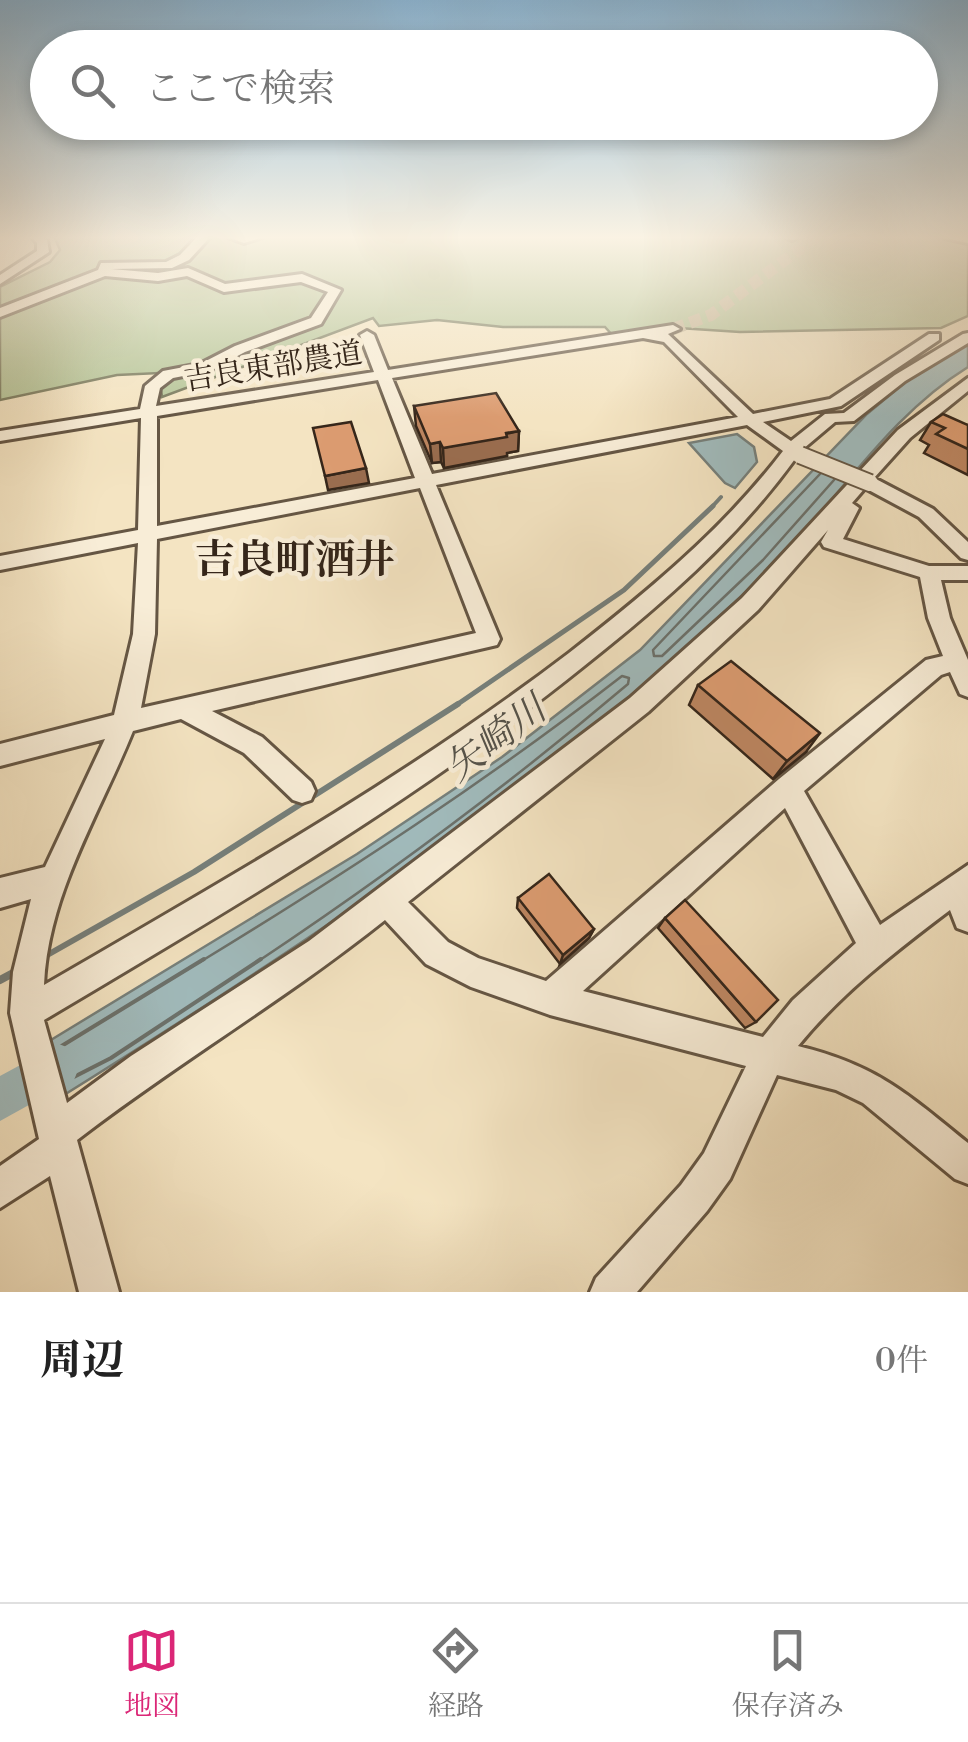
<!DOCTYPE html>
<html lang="ja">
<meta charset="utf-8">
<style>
:root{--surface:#fff;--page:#f2f2f2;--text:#222;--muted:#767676;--line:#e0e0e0;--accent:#db2777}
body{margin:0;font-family:"Libre Bodoni","Noto Serif JP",serif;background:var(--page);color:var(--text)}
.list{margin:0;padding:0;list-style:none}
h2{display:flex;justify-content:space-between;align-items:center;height:130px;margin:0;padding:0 40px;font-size:42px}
h2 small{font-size:32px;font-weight:400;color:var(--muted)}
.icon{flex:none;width:55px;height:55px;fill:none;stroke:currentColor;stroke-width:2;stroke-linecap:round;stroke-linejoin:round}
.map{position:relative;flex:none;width:968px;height:1292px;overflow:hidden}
.search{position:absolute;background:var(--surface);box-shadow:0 5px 15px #0003;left:30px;right:30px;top:30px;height:110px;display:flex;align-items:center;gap:25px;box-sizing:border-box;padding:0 35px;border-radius:55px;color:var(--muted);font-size:38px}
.sheet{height:310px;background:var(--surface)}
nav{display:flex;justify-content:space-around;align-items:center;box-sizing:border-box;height:140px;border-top:2px solid var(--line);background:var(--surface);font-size:28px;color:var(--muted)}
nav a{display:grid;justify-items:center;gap:5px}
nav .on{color:var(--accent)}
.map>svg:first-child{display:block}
.green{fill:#b5c598;stroke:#757659;stroke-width:2.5}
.water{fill:#a1bcbe;stroke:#76807c;stroke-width:2.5}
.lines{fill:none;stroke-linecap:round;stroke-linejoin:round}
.shore-far1{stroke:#6b716c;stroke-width:2.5}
.shore{stroke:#6b716c;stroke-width:4}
.stream-far3{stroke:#76807c;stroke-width:4}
.stream-far2{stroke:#76807c;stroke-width:5}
.stream-far1{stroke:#76807c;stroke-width:6}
.stream{stroke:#76807c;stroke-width:8}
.river{fill:#a1bcbe;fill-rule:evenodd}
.minor-tunnel{stroke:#cebea0;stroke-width:12;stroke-dasharray:12 6;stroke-linecap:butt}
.minor-casing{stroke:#655644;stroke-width:6}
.minor{fill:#f8edd7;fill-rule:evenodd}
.minor-bridge-casing{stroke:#655644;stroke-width:20;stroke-linecap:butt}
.minor-bridge{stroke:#f8edd7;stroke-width:16}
.wall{fill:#bd8661;stroke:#35261a;stroke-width:2.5}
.shaded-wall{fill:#9a6d4f;stroke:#35261a;stroke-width:2.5}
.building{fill:#dc9c71;stroke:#35261a;stroke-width:2.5}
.labels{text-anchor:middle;stroke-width:9;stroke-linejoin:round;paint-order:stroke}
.far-street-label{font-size:30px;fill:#35261a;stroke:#f8edd7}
.water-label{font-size:38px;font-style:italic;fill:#55534b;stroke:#f8edd7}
.quarter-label{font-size:40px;font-weight:bold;fill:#35261a;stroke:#f8edd7}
</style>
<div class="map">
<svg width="968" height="1292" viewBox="0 0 968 1292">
<rect width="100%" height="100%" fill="#f4e4c2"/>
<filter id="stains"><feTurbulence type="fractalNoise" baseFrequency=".002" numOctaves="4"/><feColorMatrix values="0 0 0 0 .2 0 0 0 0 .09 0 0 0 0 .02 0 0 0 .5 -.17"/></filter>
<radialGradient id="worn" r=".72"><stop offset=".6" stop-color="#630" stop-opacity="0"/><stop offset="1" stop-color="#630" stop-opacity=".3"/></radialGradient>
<path class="green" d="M54 236H968V316L941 328 740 332 663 327 614 337 605 327H503L437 320 379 326 373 318 162 397 159 373 117 375 0 400V287L50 262 60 250Z"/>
<g class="water">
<path d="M968 339V367C903 407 858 470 808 527 765 576 715 621 666 665 479 831 268 968 56 1100L41 1046 357 854 502 757 640 650 867 414 927 364Z"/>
<path d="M737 434 754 447 757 462 735 488 725 483 689 443Z"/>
</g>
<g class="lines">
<g class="shore-far1">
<path d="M820 474 653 650 654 656H662L763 560 834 480"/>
<path d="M200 962C346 873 487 781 622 676L629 678 628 684C510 784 386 876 257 962"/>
</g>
<g class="shore">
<path d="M55 1050 204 959"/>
<path d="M64 1082 111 1058 261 959"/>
</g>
<path class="stream-far3" d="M711 508 721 497"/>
<path class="stream-far2" d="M455 706 624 590 713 506"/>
<path class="stream-far1" d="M42 958 194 872 458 704"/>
<path class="stream" d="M0 980 15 972"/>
<path class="river" d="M59 1044 74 1050 80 1065 74 1080 0 1121V1076Z"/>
<path class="minor-tunnel" d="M673 329 711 315 817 236"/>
<defs>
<g id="minor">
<path d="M31 236 47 240 49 252 0 284V275L37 251V243Z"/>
<path d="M198 236H211L189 260 172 268 111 269 158 273 188 268 225 284 302 274 341 290 321 324 245 352 209 371 173 378 160 388 156 406 374 372 360 335 367 331 374 335 388 370 673 325 680 329 668 334 753 414 830 399 929 334H939V340L841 406 763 422 791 441 825 414 844 413 895 375 963 334 968 333V343L905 381 854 421 835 422 803 449 809 455 806 459H795C736 540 662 604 584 666 416 801 229 910 44 1020L67 1103 131 1056 309 941 630 698 742 598 898 430 968 378V391L910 438 874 478 933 509 968 542V560L961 558 919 517 865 488 852 503 859 508 843 539 929 566H968V580H941L950 618 968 660V697L960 694 950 672 941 675 804 791 880 925 968 865V932L957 928 950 910C896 951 841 993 798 1046 878 1066 906 1093 968 1143V1184L955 1179 863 1103 836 1090 777 1075 730 1179 707 1211 637 1292H590L596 1278 681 1185 704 1153 746 1066 550 1015 471 987 426 964 385 920C286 999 177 1063 77 1140L119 1292H79L50 1176 0 1208V1166L39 1139 10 1013 13 972 31 899 0 908V878L45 867 105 739 0 766V744L114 715 133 634 138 543 0 570V556L138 530 141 418 0 441V431L140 409 145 386 163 371 200 364 235 346 311 318 328 292 301 282 224 292 187 276 158 281 105 276 0 317V308L98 270 101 263 166 262 180 255ZM643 338 664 342 738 417 432 474 392 378ZM378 380 415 478 157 526V416ZM747 425 783 451C723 530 647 592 569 653 404 779 223 881 44 985 48 894 100 813 133 731L181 719 244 753 293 800 302 803 311 800 315 791 311 782 262 737 212 711 497 645 500 639 436 485ZM420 488 476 633 141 708 155 634 157 539ZM828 530 821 542 824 547 920 577 928 618 943 656 926 660 779 779 546 981 478 958 448 942 408 902 648 712 758 610ZM785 808 856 943 793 1000 763 1037 583 991Z"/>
<path d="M225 236H266L244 243Z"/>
<path d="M800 236 792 240 786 237 787 236Z"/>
<path d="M944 236 968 237V243L945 238Z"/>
</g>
</defs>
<use href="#minor" class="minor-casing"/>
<use href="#minor" class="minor"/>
<defs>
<path id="minor-bridge" d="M800 455 870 483"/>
</defs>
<use href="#minor-bridge" class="minor-bridge-casing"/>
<use href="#minor-bridge" class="minor-bridge"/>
</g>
<g class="wall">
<path d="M414 406 519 431 518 451 507 453V456L444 468 441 462 432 463 416 426Z"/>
<path d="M931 422 968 425V475L924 453 929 445 920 440Z"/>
<path d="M698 685 806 752 773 779 689 705Z"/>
<path d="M518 898 594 929 589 938 560 964 517 908Z"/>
<path d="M665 918 756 1022 745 1028 658 928Z"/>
</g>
<g class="shaded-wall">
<path d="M519 431 518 451 507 453V456L444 468 443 448Z"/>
<path d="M440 442 441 462 432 463 430 444Z"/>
<path d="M366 468 369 483 328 490 325 476Z"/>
<path d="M820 733 806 752 773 779 787 761Z"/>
<path d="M594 929 589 938 560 964 563 955Z"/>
</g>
<g class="building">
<path d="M496 393 519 431 506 433 507 437 443 448 440 442 430 444 414 406Z"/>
<path d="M943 414 968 425V449L936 434 945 428 931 422Z"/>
<path d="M351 422 366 468 325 476 313 428Z"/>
<path d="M731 661 820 733 787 761 698 685Z"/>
<path d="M549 874 594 929 563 955 518 898Z"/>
<path d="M685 900 778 1000 756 1022 665 918Z"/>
</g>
<linearGradient id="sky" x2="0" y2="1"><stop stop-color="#8bb7d7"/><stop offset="0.57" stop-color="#faf3e4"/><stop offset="1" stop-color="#faf3e4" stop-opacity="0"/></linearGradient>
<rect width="968" height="417" fill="url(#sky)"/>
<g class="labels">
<g class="far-street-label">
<text transform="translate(273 366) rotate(-9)" y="10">吉良東部農道</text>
</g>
<g class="water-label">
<text transform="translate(495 738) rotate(-37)" y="13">矢崎川</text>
</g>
<g class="quarter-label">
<text x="295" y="573">吉良町酒井</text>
</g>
</g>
<rect width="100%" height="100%" filter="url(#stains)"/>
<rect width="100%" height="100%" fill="url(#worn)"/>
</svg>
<div class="search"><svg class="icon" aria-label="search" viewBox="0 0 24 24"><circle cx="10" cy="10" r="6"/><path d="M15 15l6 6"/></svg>ここで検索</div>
</div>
<section class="sheet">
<h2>周辺<small>0件</small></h2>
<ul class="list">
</ul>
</section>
<nav>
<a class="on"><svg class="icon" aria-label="map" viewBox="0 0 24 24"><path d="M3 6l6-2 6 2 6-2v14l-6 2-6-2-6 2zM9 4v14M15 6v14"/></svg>地図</a>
<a><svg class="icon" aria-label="directions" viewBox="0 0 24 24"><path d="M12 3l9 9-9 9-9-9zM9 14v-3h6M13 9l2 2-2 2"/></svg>経路</a>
<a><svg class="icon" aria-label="saved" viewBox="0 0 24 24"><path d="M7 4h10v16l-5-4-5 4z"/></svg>保存済み</a>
</nav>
